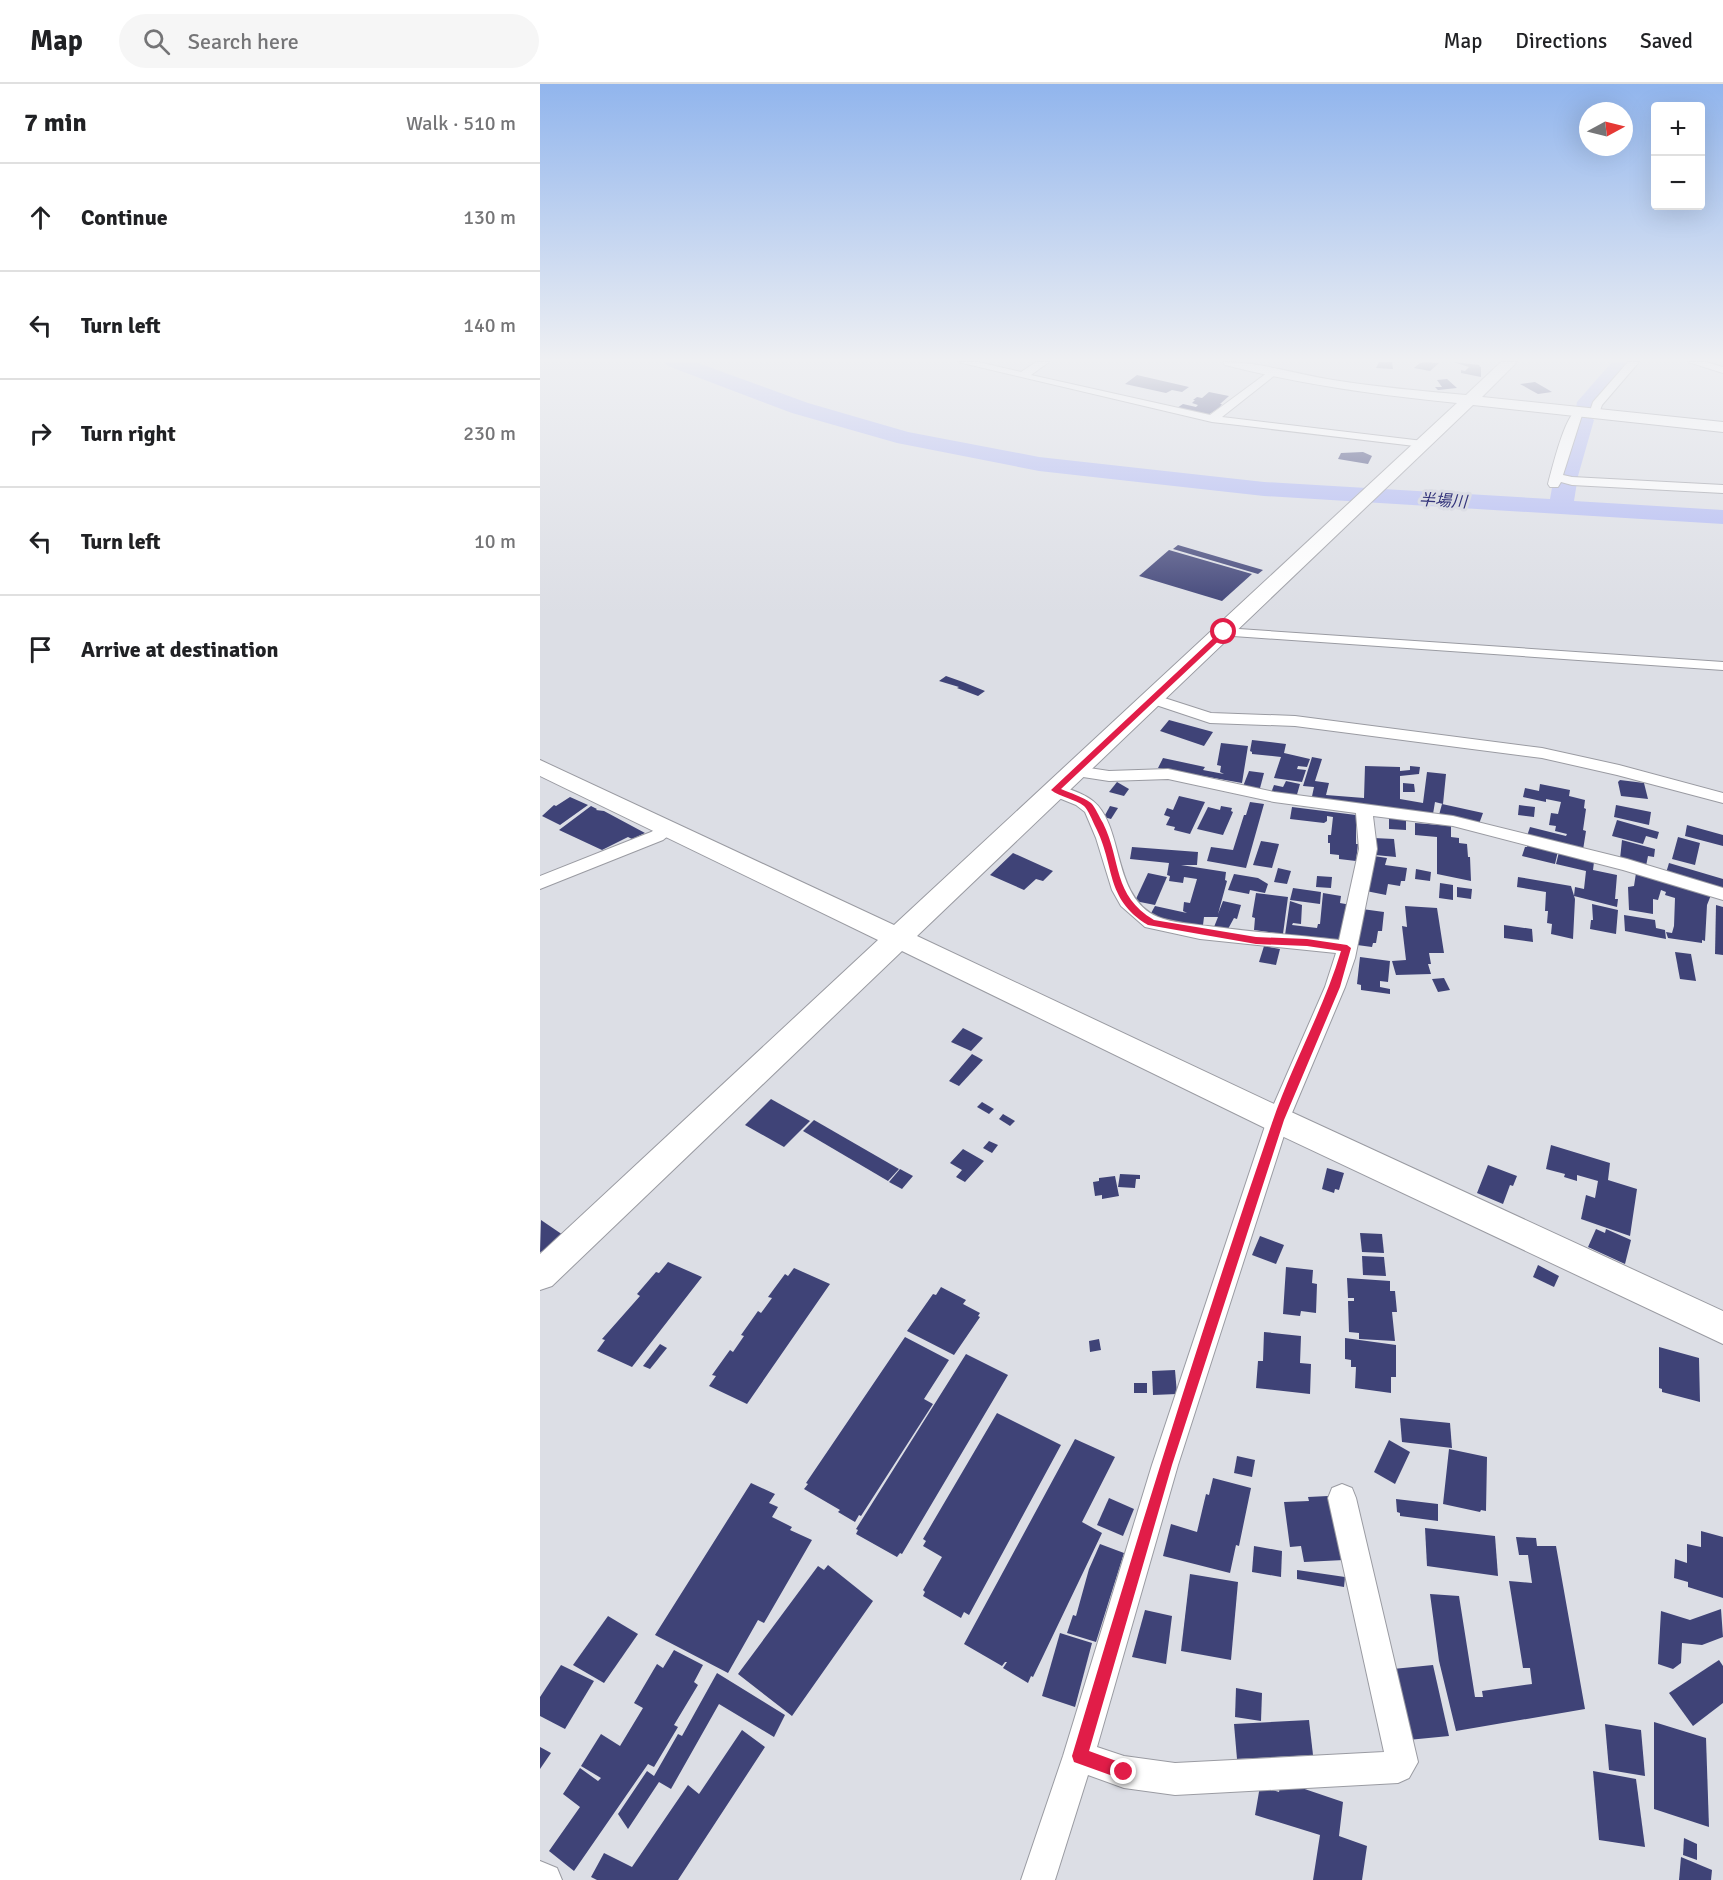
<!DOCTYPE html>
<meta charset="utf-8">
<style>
:root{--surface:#fff;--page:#f6f6f6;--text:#202124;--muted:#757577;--line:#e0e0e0}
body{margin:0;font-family:Signika,"Noto Sans JP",sans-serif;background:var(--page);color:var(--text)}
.controls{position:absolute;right:18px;top:18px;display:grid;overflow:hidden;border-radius:6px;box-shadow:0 6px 24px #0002}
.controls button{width:54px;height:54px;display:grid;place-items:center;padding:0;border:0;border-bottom:2px solid var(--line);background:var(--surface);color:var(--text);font:30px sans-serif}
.compass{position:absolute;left:1039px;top:18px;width:54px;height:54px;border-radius:50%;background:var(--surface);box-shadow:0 6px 24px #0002;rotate:83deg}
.stop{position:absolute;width:18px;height:18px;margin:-14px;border:4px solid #e11d48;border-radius:50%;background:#fff}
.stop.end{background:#e11d48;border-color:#fff;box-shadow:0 2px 6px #0008}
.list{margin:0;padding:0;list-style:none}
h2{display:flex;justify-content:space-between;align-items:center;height:78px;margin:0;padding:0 24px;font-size:26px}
h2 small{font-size:20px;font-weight:400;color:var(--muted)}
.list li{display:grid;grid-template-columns:39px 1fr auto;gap:18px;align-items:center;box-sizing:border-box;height:108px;padding:0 24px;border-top:2px solid var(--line)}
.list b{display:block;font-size:22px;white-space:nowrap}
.list em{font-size:20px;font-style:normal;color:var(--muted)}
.icon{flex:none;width:33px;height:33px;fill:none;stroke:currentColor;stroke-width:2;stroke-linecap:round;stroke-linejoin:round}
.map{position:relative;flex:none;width:1183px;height:1796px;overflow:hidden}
header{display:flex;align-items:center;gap:36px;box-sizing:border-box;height:84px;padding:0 30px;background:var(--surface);border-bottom:2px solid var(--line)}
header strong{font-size:28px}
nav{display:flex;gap:33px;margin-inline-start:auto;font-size:21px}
.search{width:420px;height:54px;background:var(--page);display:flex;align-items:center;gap:15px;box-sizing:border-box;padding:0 21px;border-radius:33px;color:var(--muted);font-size:22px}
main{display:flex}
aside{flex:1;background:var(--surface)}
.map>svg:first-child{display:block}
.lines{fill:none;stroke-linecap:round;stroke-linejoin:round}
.river{fill:#aeb6f4;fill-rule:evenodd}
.building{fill:#3f4377}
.street-casing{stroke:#9a9ba2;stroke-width:2}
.secondary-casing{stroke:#9a9ba2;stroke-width:2}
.street{fill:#fff;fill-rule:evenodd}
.secondary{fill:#fff;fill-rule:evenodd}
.route{fill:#e11d48}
.labels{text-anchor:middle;stroke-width:6;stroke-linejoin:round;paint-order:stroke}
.far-water-label{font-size:16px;font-style:italic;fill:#33347b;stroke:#dcdee5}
</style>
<header>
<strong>Map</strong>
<div class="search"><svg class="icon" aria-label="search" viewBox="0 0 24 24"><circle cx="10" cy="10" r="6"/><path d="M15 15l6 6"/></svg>Search here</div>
<nav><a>Map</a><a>Directions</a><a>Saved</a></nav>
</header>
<main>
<aside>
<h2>7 min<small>Walk · 510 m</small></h2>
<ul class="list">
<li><svg class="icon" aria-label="ahead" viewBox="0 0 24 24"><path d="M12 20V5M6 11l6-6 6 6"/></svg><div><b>Continue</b></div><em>130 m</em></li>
<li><svg class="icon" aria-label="left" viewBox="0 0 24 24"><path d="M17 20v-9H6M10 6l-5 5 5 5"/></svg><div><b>Turn left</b></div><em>140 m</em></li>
<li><svg class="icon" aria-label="right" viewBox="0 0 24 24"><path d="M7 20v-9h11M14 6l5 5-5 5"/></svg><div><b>Turn right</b></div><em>230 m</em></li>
<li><svg class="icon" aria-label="left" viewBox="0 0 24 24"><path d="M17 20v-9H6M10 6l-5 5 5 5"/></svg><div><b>Turn left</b></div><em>10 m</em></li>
<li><svg class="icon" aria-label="arrive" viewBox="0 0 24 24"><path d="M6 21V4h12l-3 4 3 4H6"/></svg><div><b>Arrive at destination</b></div></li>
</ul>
</aside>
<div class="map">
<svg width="1183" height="1796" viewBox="0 0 1183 1796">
<rect width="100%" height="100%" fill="#dcdee5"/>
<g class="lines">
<path class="river" d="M125 278H155L268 319 368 348 499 373 724 398 1010 415 1014 392 1032 336 1035 331 1043 329 1036 324 1037 318 1072 278H1093L1059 319 1055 329 1047 330 1054 336 1038 392 1034 417 1183 426V440L724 412 499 387 357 359 252 329 128 282Z"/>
</g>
<g class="building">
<path d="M839 278H852L853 285 836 284Z"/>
<path d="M913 278 940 281 939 282 941 283V293L921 289V286L925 287 929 283Z"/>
<path d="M880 279 884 278 899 279 890 287 874 284Z"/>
<path d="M597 291 649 303 642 308 632 306 626 309 585 300Z"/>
<path d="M907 295 917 304 898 306 895 303H902L897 296Z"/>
<path d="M995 298 1007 305 1012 308 998 310 980 300Z"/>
<path d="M669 308 689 312 680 320H682L679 324 668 331 637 324 643 320 656 323 658 321 652 319 655 316H653L657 313 662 314Z"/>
<path d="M823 368 832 372 828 380 798 375 801 369Z"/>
<path d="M638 461 723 486 718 490 633 465Z"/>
<path d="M629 466 712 490 682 517 599 492Z"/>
<path d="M406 592 423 598 445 607 438 612 417 604 419 603 399 597Z"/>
<path d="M629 636 673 648 664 662 620 647Z"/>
<path d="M712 656 746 660 744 669 770 675 767 683 758 682 757 685 766 686 762 698 734 694 741 673 712 670V668L710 667Z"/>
<path d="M681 659 708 662 702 699 618 684 623 674 665 683 663 686 684 690 680 688 681 682 677 681Z"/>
<path d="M772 673 782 675 775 697 789 699 786 711 824 714 825 682 860 683V687L870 686V682L880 683 879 690 860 692V715L883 719 887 688 906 690 903 720 895 718 893 730 771 717 774 703 763 702Z"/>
<path d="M709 687 724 689 719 708 702 705Z"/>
<path d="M1080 696 1104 699 1108 715 1081 712 1078 698Z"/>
<path d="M746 697 760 700 756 714 731 709 734 701 743 703Z"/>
<path d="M577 698 589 705 584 712 569 708Z"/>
<path d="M863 699 874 700 875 708H863Z"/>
<path d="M1000 700 1030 706 1029 712 1045 716 1044 724 1046 725 1043 746 1046 747 1043 766 987 752 990 743 1026 752 1027 750 1015 747 1016 742 1009 741 1011 729 1018 730 1021 718 1006 715V718L983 713 985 704 999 707Z"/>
<path d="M639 712 665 718 650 750 634 746 635 743 626 741 630 733 624 731 627 724 633 726Z"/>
<path d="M30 713 48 721 20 741 2 732 14 721 16 722Z"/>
<path d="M710 718 724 720 706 784 667 777 671 763 693 766 704 731H706Z"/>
<path d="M902 720 943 729 939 740 899 731Z"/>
<path d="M979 721 995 723 994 733 978 731Z"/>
<path d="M1076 721 1111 728 1109 741 1074 733Z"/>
<path d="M51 722 57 725 56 726 64 727 105 749 92 755 88 753 62 766 19 746Z"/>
<path d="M570 722 578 724 571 735 564 733Z"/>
<path d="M681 722 692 724 691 727 693 728 683 751 657 745 668 723 680 726Z"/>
<path d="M752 723 816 731V760H818L816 777 799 775V771L790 770V759H788V751H791L793 733 787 732V737L784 739 750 735Z"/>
<path d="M849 733 866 734V746L849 745Z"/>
<path d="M1077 736 1119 748 1117 755 1106 752 1103 760 1072 752Z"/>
<path d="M875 739 911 742V753L919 754V759L927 760 928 773H930L931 797 897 790V753L875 751Z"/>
<path d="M1147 741 1183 751V762L1145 752Z"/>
<path d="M1138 753 1160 759 1155 781 1132 775Z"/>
<path d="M834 754 854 755 856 773 835 771Z"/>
<path d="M1082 756 1115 765 1114 773 1108 772 1106 782 1080 775Z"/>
<path d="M721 757 739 760 732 784 713 781Z"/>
<path d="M988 760 1018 767 1015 780 982 772 985 763H987Z"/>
<path d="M592 763 658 768 657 781H641L686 788 685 796 687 797 678 830 683 817 701 821 697 835 694 834 688 845 674 843 678 833H664L663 841 646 840 610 831 615 822 647 829 643 827 644 818 650 819 657 795 644 793 643 799 629 797 630 792 627 791 629 779 590 775Z"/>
<path d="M1019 768 1054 778 1053 786 1077 791 1075 815H1078L1077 823 1034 812 1035 803 1044 805 1046 787 1016 780Z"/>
<path d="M473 769 513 787 503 797 496 795 484 806 450 791Z"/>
<path d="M834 772 847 774 845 781 867 784 865 797H861L860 802 848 800 846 811 826 807Z"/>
<path d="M1129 779 1183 795V807L1126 789Z"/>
<path d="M738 784 751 787 747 800 734 798Z"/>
<path d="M876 785 891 788 890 797 875 795Z"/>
<path d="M608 789 627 793 615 821 595 817Z"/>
<path d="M1096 789 1171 811 1167 821 1165 857 1162 856V859L1128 854 1126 848 1132 849 1134 842 1135 814 1125 811 1126 808 1121 806 1118 816 1113 815V830L1089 826 1088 803 1094 802Z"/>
<path d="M694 790 718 794 728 800 725 809 710 806 709 810 688 806Z"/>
<path d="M777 792 792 793 791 804 776 803Z"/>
<path d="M978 793 1031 802 1035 815 1033 855 1011 850 1012 840 1007 839 1008 827H1005L1006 808 977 803Z"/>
<path d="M900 799 913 801V816L899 814Z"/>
<path d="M917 803 932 805 931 815 917 813Z"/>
<path d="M753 804 781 808 780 820 750 816Z"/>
<path d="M716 809 748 813 743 850 714 846 715 834 712 833Z"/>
<path d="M783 809 801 812 800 819 811 821 801 856 745 851 750 817 762 821 761 840 753 839 752 841 777 844 778 840H780Z"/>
<path d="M1052 820 1078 826 1076 850 1050 845 1051 836H1053Z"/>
<path d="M1176 821 1183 823V871L1175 870Z"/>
<path d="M865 822 897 824 904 869H889L891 880H888L891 890 856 891 852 877 866 876 862 842 867 843Z"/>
<path d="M822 825 844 828 842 847H838L836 859H833L832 863 817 861Z"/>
<path d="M1084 831 1115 836 1116 844 1125 846 1126 855 1085 847Z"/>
<path d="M964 841 992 845 993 858 964 854Z"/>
<path d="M724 862 740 865 736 881 719 878Z"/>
<path d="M1135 868 1151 870 1156 897 1140 895Z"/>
<path d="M820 873 850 877 848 898 840 897V903L850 905V910L821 906V901L817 900Z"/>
<path d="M904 894 910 906 898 908 892 895Z"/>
<path d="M423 944 443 954 431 967 411 958Z"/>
<path d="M432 970 443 976 419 1002 409 997Z"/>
<path d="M231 1015 270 1037 244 1063 205 1041Z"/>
<path d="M442 1018 454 1025 449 1030 437 1023Z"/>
<path d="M463 1030 475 1037 470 1042 459 1035Z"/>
<path d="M274 1036 359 1085 348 1097 263 1047Z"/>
<path d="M449 1057 458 1061 452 1069 443 1064Z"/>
<path d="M1011 1061 1070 1079 1068 1096 1097 1105 1090 1152 1041 1135 1046 1111 1055 1114 1058 1097 1037 1091V1097L1024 1093 1025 1090 1006 1085Z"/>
<path d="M423 1065 444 1077 425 1098 416 1093 422 1086 410 1079Z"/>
<path d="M948 1081 977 1092 973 1102 970 1101 963 1120 937 1109Z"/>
<path d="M787 1084 804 1089 799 1106 795 1105 794 1109 782 1105Z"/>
<path d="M360 1085 373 1092 362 1105 349 1098Z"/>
<path d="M580 1090 600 1091V1095H596L595 1104 578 1103Z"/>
<path d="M575 1092 579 1112 562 1115V1111L555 1112 553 1098 559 1097V1094Z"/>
<path d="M1 1136 23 1151 4 1167 0 1168Z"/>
<path d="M1056 1145 1065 1149 1066 1145 1091 1156 1085 1180 1048 1163Z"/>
<path d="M820 1149 842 1150 844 1169 822 1168Z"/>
<path d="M720 1152 744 1161 736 1180 712 1171Z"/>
<path d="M822 1172 844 1173 846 1192 823 1191Z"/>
<path d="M128 1178 162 1193 92 1283 57 1267 65 1256 62 1255 100 1212 97 1210 116 1188 119 1189Z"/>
<path d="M998 1181 1019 1192 1014 1203 993 1193Z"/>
<path d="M746 1183 773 1186 772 1199 777 1200 776 1229 761 1227 760 1232 743 1230Z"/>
<path d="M254 1184 290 1200 207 1320 169 1302 176 1292 172 1291 190 1266 193 1268 204 1252 201 1251 218 1227 221 1229 232 1214 228 1213 245 1190 248 1192Z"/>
<path d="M807 1194 850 1197V1207H855L857 1228H852L855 1257 819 1255V1249L809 1248 808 1217H814V1214H808Z"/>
<path d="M401 1203 426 1216 423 1220 440 1229 438 1232 440 1233 414 1271 367 1247 393 1210 396 1211Z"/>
<path d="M724 1248 761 1252 760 1279 771 1280 770 1310 716 1304 718 1277H723Z"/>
<path d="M365 1253 409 1276 384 1315 393 1320 321 1432 319 1431 315 1438 298 1428 300 1426 264 1405 268 1400 266 1399Z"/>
<path d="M805 1254 856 1261V1293H851V1309L815 1304 816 1283H811V1276L805 1275Z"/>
<path d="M559 1255 561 1266 550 1268 549 1257Z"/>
<path d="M120 1260 127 1264 110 1285 103 1282Z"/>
<path d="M1119 1263 1159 1274 1160 1318 1122 1308V1305L1119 1304Z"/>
<path d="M426 1270 468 1291 362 1470 360 1469 357 1473 316 1450 318 1446 316 1445Z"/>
<path d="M635 1286 637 1310 613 1311 612 1287Z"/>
<rect x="594" y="1299" width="13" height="10"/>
<path d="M457 1329 521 1361 429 1531 424 1528 421 1534 383 1512 385 1508 383 1506 402 1473 383 1462 386 1457 383 1455Z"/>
<path d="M860 1334 910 1339 912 1364 862 1358Z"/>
<path d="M535 1355 575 1373 542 1438 562 1449 493 1593 491 1592 488 1599 463 1584 467 1578H465L462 1582 424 1560Z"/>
<path d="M849 1356 870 1368 855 1400 834 1388Z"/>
<path d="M909 1365 947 1373 946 1427 941 1426 940 1428 903 1420Z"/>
<path d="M697 1372 715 1376 712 1393 694 1389Z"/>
<path d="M673 1394 711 1404 699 1462 696 1461 690 1489 623 1472 631 1440 657 1448 666 1410 669 1411Z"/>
<path d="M211 1399 235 1410 229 1419 238 1423 232 1433 252 1443 250 1446 272 1456 224 1539 218 1536 188 1589 115 1551Z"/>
<path d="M788 1412 804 1476 764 1478 761 1462 750 1463 744 1418 769 1417 768 1413Z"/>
<path d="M569 1414 594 1425 583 1452 557 1441Z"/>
<path d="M856 1415 898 1420V1437L860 1432V1429L857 1428Z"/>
<path d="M885 1444 955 1452 958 1492 887 1482Z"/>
<path d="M1161 1447 1183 1453V1514L1148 1503V1498L1134 1494 1135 1475 1147 1479V1460L1161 1463Z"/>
<path d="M976 1453 996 1454 997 1462H1016L1045 1625 916 1647 899 1577 890 1510 919 1512 935 1613H943L942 1607 992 1600 990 1584H983L969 1497 992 1499 988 1471H979Z"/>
<path d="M560 1460 584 1469 556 1558 527 1549 533 1531 536 1532 549 1485Z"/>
<path d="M714 1462 742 1467 741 1493 712 1488Z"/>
<path d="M288 1481 333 1517 252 1632 198 1590 278 1482 284 1486Z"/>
<path d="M757 1486 805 1493 804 1503 757 1495Z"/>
<path d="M650 1490 698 1498 691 1576 641 1567Z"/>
<path d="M1181 1525 1183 1553 1162 1561 1142 1559 1141 1579 1133 1585 1118 1580 1121 1527 1150 1536Z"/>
<path d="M605 1526 632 1532 626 1580 592 1573Z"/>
<path d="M68 1532 98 1550 64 1599 33 1581Z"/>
<path d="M520 1549 552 1559 535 1623 502 1612Z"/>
<path d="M134 1566 163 1581 154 1598 158 1601 134 1641 138 1643 114 1683 108 1680 34 1787 9 1767 40 1723 23 1710 40 1684 58 1697 61 1694 41 1682 61 1650 80 1662 103 1624 94 1619 117 1580 123 1584Z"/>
<path d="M1179 1576 1183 1582V1619L1153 1642 1129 1609Z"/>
<path d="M21 1581 54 1597 25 1645 0 1632V1613Z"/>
<path d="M893 1581 909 1652 868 1656 853 1585Z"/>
<path d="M177 1589 245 1631 234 1653 179 1620 131 1705 119 1698 88 1745 78 1730 107 1687 114 1692 138 1650 142 1652Z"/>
<path d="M696 1604 722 1609 721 1637 695 1633Z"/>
<path d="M769 1636 773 1671 697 1675 694 1640Z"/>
<path d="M1114 1638 1166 1654 1169 1743 1114 1725Z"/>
<path d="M1065 1640 1101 1646 1105 1692 1069 1686Z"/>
<path d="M202 1646 225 1663 138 1796H57L51 1793 64 1769 92 1783 148 1701 159 1710Z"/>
<path d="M0 1663 11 1669 0 1685Z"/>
<path d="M1053 1687 1096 1695 1105 1763 1059 1756Z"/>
<path d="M741 1697 803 1718 799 1752 827 1762 822 1796H773L780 1751 715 1731 720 1702 739 1708Z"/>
<path d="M1144 1754 1157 1760V1776L1143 1771Z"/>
<path d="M1141 1773 1172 1786 1171 1796H1139Z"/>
</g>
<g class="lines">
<defs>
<g id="street">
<path d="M418 278H438L481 288 496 278H509L491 291 670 331 731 286 735 287V291L682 333 883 357 889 360 883 363 672 338Z"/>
<path d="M1088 278H1099L1062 321 1058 332H1050L1049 330 1053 318Z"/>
<path d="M1148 278H1166L1183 283V289Z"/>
<path d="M1038 325 1043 328 1023 391 1032 393 1183 401V409L1032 401 1021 398 1018 403H1010L1008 400C1012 385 1025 330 1038 325Z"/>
<path d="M684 544 1183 578V586L679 551 677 548Z"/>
<path d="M612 610 671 629 755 632 1002 664 1079 681 1183 709V719L1077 691 1002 674 755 642 670 639 607 618 604 615Z"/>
<path d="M536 682 569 687 628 685 734 708 913 732 1087 775 1183 804V816L1083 786 913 742 833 732 837 765 815 874 805 903 749 1036 638 1381 557 1663 584 1672 635 1679 844 1668 788 1414 792 1404 802 1400 812 1404 816 1414 878 1678 869 1694 858 1699 635 1711 584 1704 548 1691 515 1796H481L523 1672 612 1381 727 1036 785 903 796 869 660 855 605 843 581 822 572 806 556 754 545 728 536 721 509 710 507 706 509 702 515 701C527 704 543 709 553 717 585 743 571 813 618 833 633 839 652 840 668 842 711 848 755 851 799 856L819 765 816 729 734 718 628 695 569 697 530 691 528 687 530 683Z"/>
<path d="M129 738 135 740 138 744 123 756 0 805V792L111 748Z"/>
<path d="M0 1777 17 1784 22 1796H0Z"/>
</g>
<path id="secondary" d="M683 278C720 278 756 290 793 296 837 303 881 307 926 311L961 278H977L942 313 1183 338V348L933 321 377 852 749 1027 1183 1227V1260L727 1045 362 867 12 1202 0 1206V1170L338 856 0 692V676L354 841 917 319C837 311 764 301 685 281Z"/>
</defs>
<use href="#street" class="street-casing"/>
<use href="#secondary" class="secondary-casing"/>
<use href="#street" class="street"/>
<use href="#secondary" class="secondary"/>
</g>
<linearGradient id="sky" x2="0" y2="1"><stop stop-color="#91b5ed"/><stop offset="0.52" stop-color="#eff0f3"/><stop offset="1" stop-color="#eff0f3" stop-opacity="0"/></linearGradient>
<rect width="1183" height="530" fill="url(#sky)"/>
<path class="route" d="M682 546 688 548 521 705C530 709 543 713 551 719 556 724 559 733 563 739 582 778 572 811 614 836L716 853 767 855 807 861 811 864 800 903 744 1036 632 1381 549 1667 590 1682 592 1688 590 1693 584 1696 534 1678 532 1672C595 1460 660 1249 732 1039 752 980 783 927 801 867L767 862 716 860 608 841C564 814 576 782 555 742 552 736 549 727 544 722 535 715 520 713 511 706Z"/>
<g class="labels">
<g class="far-water-label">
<text transform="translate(903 416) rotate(3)" y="6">半場川</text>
</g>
</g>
</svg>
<div class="controls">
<button>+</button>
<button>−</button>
</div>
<svg class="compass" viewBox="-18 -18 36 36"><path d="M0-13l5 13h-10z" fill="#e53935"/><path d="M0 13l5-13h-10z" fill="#757577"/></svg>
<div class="stop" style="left:684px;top:548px"></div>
<div class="stop end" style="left:584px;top:1688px"></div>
</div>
</main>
